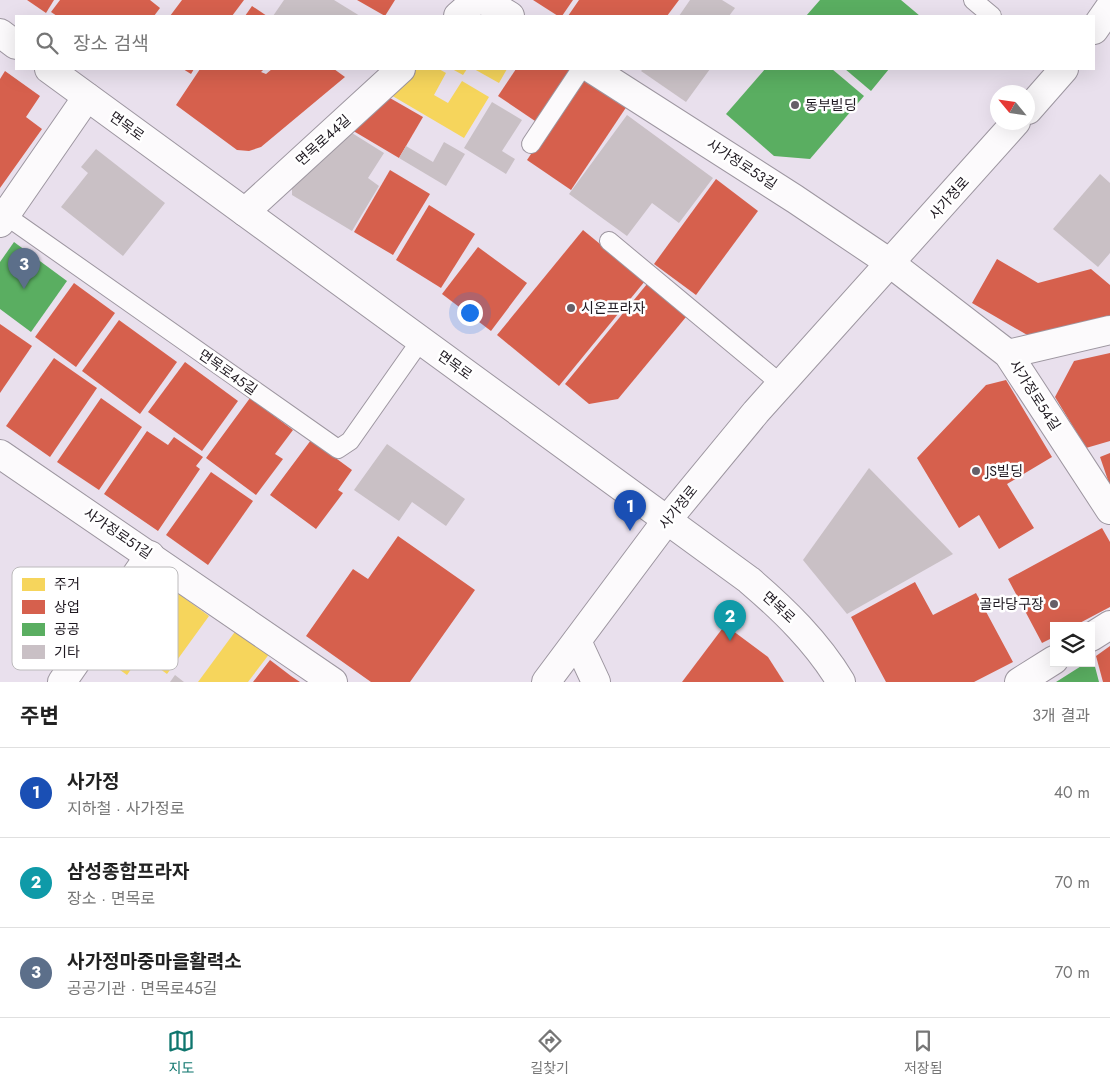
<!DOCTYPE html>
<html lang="ko">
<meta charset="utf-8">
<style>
:root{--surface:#fff;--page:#f2f2f2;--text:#222;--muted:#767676;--line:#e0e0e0;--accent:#0f766e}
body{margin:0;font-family:Jost,"Noto Sans KR",sans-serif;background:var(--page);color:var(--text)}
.controls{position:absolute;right:15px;bottom:15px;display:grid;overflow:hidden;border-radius:0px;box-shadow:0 5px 20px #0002}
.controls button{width:45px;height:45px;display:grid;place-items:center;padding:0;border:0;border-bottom:1px solid var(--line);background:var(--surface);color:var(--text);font:25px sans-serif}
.compass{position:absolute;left:990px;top:85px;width:45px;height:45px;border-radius:50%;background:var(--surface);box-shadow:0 5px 20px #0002;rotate:299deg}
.you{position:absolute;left:469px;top:312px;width:18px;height:18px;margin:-12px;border:4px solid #fff;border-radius:50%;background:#1a73e8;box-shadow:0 0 0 8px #1a73e833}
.badge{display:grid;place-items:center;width:32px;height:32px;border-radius:50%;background:var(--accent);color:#fff;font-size:16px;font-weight:700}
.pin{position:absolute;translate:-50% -41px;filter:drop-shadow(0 1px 2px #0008)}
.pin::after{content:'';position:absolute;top:26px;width:18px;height:15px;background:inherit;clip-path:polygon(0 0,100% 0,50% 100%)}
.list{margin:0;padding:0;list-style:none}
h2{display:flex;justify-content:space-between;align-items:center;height:65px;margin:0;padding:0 20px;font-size:21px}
h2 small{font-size:16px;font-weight:400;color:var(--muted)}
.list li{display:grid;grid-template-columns:32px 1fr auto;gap:15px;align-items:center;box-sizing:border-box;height:90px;padding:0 20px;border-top:1px solid var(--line)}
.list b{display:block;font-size:19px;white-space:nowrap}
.list p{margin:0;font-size:16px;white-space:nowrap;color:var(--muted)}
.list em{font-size:16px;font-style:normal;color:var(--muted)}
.icon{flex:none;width:28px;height:28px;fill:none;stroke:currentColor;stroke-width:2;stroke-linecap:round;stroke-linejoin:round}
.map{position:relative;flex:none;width:1110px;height:682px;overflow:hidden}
.search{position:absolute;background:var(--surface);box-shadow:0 5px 20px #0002;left:15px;right:15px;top:15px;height:55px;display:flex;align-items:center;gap:12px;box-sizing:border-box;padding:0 18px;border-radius:0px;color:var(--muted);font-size:19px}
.sheet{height:335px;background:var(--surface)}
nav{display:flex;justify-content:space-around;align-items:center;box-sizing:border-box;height:70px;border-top:1px solid var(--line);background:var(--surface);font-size:14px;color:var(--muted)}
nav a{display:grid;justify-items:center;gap:2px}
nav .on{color:var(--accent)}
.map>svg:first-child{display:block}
.homes{fill:#f6d55c}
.shops{fill:#d6604d}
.public{fill:#5aae61}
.building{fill:#c9c0c5}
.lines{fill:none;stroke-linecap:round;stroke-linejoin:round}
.lane-casing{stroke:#9d96a0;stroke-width:20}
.street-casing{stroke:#9d96a0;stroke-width:30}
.secondary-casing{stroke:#9d96a0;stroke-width:30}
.lane{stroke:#fcfafc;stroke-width:18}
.street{stroke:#fcfafc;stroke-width:28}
.secondary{stroke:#fcfafc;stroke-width:28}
.poi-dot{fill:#665f68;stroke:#fff;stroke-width:2}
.labels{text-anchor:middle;stroke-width:5;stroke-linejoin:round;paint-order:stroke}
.poi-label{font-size:14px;fill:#1f1921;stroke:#fff;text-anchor:start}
.street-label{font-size:14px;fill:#1f1921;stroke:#fff}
.key{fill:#fff;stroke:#bcbabc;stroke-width:1}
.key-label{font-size:14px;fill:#1f1921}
</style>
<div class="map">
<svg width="1110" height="682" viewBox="0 0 1110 682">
<rect width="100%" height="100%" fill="#e9e0ed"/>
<g class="homes">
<path d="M410 69H439L446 73 434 95 448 103 462 81 489 97 464 138 384 91Z"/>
<path d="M452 69H467L463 75Z"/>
<path d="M474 69H507L499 83Z"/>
<path d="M168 586 209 616 167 674 141 655 127 675 95 652 142 588Z"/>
<path d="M237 629 270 653 248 682H198Z"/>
</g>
<g class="shops">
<path d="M27 0H54L46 13Z"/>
<path d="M60 0H150L160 8 154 16H57L51 12Z"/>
<path d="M182 0H244L232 16H170Z"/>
<path d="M357 0H395L385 16Z"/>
<path d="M533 0H573L562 16H558Z"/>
<path d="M579 0H679L667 16H568Z"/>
<path d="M252 6 267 16H245Z"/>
<path d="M183 69H194L191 74Z"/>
<path d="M200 69H264L261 72 266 74 272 69H334L345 77 261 147 249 151 237 150 176 105Z"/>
<path d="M516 69H574L538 123 498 96Z"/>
<path d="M5 71 40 96 26 117 42 129 0 188V79Z"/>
<path d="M587 71 631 100 571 190 527 160Z"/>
<path d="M383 94 423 117 399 158 345 126Z"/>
<path d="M390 170 430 194 393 255 354 232Z"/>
<path d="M716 179 758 211 696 295 654 264Z"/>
<path d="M429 205 475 234 441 288 396 260Z"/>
<path d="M583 230 645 281 559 386 497 335Z"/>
<path d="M478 247 527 283 491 331 442 294Z"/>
<path d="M997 259 1038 283 1091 269 1110 285V323L1029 336 972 303Z"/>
<path d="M74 283 115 313 76 367 35 337Z"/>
<path d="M647 284 686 317 618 399 589 404 565 384Z"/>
<path d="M119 320 177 362 140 414 82 371Z"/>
<path d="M0 324 32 346 0 393Z"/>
<path d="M1110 353V441L1086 448 1055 397 1074 361Z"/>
<path d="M54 358 97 388 50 457 6 426Z"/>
<path d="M185 362 238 401 202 451 148 412Z"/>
<path d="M1006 380 1052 457 1007 484 1034 528 999 549 979 515 959 528 917 458 986 385Z"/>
<path d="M101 398 142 427 99 490 57 462Z"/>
<path d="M250 398 293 430 275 454 283 459 256 495 206 458Z"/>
<path d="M147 431 168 445 174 437 203 457 196 466 200 469 158 531 104 494Z"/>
<path d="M311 440 352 470 338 490 343 493 316 529 270 495Z"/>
<path d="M1110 453V486L1100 457Z"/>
<path d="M211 472 253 501 208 565 166 535Z"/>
<path d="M1102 528 1110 542V607L1074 626H1054V637L1042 643 1008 579Z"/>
<path d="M398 536 475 590 410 682H371L306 636 353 569 368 579Z"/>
<path d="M915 582 933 615 976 593 1013 662 974 682H886L851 617Z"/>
<path d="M725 625 768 657 784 682H682Z"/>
<path d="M1110 646V682H1103L1096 656Z"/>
<path d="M270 660 291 676 300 682H253Z"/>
</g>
<g class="public">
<path d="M820 0H901L920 16H806Z"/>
<path d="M765 69H832L864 96 810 159 774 156 726 114Z"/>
<path d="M845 69H889L871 91Z"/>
<path d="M14 242 67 281 31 332 0 309V262Z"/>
<path d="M1093 659 1099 682H1056L1086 663H1091Z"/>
</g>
<g class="building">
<path d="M284 0H334L360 16H273Z"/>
<path d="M690 0H722L735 8 729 16H679Z"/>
<path d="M643 69H710L686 102 641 71Z"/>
<path d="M492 102 522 120 502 151 515 159 506 174 464 148Z"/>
<path d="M627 115 713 178 679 223 652 203 627 236 569 194Z"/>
<path d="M344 128 384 153 368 178 379 186 352 231 292 195V174Z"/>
<path d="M444 142 465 154 446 186 399 158 406 146 433 162Z"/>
<path d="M96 149 165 203 123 256 61 207 88 173 81 167Z"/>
<path d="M1100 174 1110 183V253L1098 267 1053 229Z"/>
<path d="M387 444 465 499 446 526 412 502 399 521 354 490Z"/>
<path d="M869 468 953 554 847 614 803 560Z"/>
<path d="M175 675 184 682H170Z"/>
</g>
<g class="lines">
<defs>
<g id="lane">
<path d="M973 0 992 16"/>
<path d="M531 144 581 69"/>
<path d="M5 215 338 449 350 441 421 340"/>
<path d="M609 241 781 384"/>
</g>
<g id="street">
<path d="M484 0 510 16"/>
<path d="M458 16 476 0"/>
<path d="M592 69 795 199 890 263 1008 354 1110 510"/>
<path d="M245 212 401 69"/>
<path d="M0 223 87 97"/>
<path d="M1008 354 1110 330"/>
<path d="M0 454 333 682"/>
<path d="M1091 637 1110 625"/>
<path d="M577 641 596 682"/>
<path d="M62 682 150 555"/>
<path d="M1019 682 1054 660"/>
</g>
<g id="secondary">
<path d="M1094 30 1110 7"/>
<path d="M0 33 16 45"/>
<path d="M49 69 749 580C784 610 817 642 841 682"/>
<path d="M1028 110 1064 69"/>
<path d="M546 682 667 520 756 412 1016 122"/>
</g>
</defs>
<use href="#lane" class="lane-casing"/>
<use href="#street" class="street-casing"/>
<use href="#secondary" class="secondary-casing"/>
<use href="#lane" class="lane"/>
<use href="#street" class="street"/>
<use href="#secondary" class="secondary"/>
</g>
<g class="poi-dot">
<circle cx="795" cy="105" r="5"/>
<circle cx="571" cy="308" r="5"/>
<circle cx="976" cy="471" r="5"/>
<circle cx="1054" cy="604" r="5"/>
</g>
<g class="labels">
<g class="poi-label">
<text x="805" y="110">동부빌딩</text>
<text x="581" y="313">시온프라자</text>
<text x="986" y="476">JS빌딩</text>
<text x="1044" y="609" text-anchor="end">골라당구장</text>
</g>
<g class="street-label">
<text transform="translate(127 126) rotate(36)" y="5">면목로</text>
<text transform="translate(323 140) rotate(-42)" y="5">면목로44길</text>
<text transform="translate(742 164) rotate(33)" y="5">사가정로53길</text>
<text transform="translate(949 198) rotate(-48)" y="5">사가정로</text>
<text transform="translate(455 365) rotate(36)" y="5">면목로</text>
<text transform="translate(228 372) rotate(35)" y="5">면목로45길</text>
<text transform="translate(1035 395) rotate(57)" y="5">사가정로54길</text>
<text transform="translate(678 507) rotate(-51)" y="5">사가정로</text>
<text transform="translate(118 533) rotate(34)" y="5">사가정로51길</text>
<text transform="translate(779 607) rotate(43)" y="5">면목로</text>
</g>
</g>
<rect x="12" y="567" width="166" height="103" rx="8" class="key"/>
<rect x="22" y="578" width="23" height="13" fill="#f6d55c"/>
<rect x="22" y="600" width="23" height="14" fill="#d6604d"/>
<rect x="22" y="623" width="23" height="13" fill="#5aae61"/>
<rect x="22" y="645" width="23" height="14" fill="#c9c0c5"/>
<g class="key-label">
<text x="54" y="589">주거</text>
<text x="54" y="612">상업</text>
<text x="54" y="634">공공</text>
<text x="54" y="657">기타</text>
</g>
</svg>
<div class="controls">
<button><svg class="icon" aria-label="layers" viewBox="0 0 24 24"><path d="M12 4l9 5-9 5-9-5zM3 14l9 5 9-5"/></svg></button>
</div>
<svg class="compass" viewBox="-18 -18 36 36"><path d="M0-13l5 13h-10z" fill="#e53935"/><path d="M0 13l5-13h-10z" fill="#767676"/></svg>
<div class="you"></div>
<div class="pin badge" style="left:630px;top:531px;background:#1a4fb4">1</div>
<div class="pin badge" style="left:730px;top:641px;background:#0f9aa8">2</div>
<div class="pin badge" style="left:24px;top:289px;background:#5c6f8a">3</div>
<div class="search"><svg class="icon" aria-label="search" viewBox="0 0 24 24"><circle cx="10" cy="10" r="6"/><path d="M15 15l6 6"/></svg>장소 검색</div>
</div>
<section class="sheet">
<h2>주변<small>3개 결과</small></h2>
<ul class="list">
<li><span class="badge" style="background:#1a4fb4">1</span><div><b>사가정</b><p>지하철 · 사가정로</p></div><em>40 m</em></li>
<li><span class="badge" style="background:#0f9aa8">2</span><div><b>삼성종합프라자</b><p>장소 · 면목로</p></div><em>70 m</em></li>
<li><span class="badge" style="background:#5c6f8a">3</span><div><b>사가정마중마을활력소</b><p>공공기관 · 면목로45길</p></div><em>70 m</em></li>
</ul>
</section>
<nav>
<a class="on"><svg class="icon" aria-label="map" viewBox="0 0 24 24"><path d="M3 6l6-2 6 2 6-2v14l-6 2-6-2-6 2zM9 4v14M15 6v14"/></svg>지도</a>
<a><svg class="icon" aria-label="directions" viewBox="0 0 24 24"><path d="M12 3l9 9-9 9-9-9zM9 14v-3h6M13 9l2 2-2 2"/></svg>길찾기</a>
<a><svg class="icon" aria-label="saved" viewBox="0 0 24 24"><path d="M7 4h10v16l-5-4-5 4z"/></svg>저장됨</a>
</nav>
